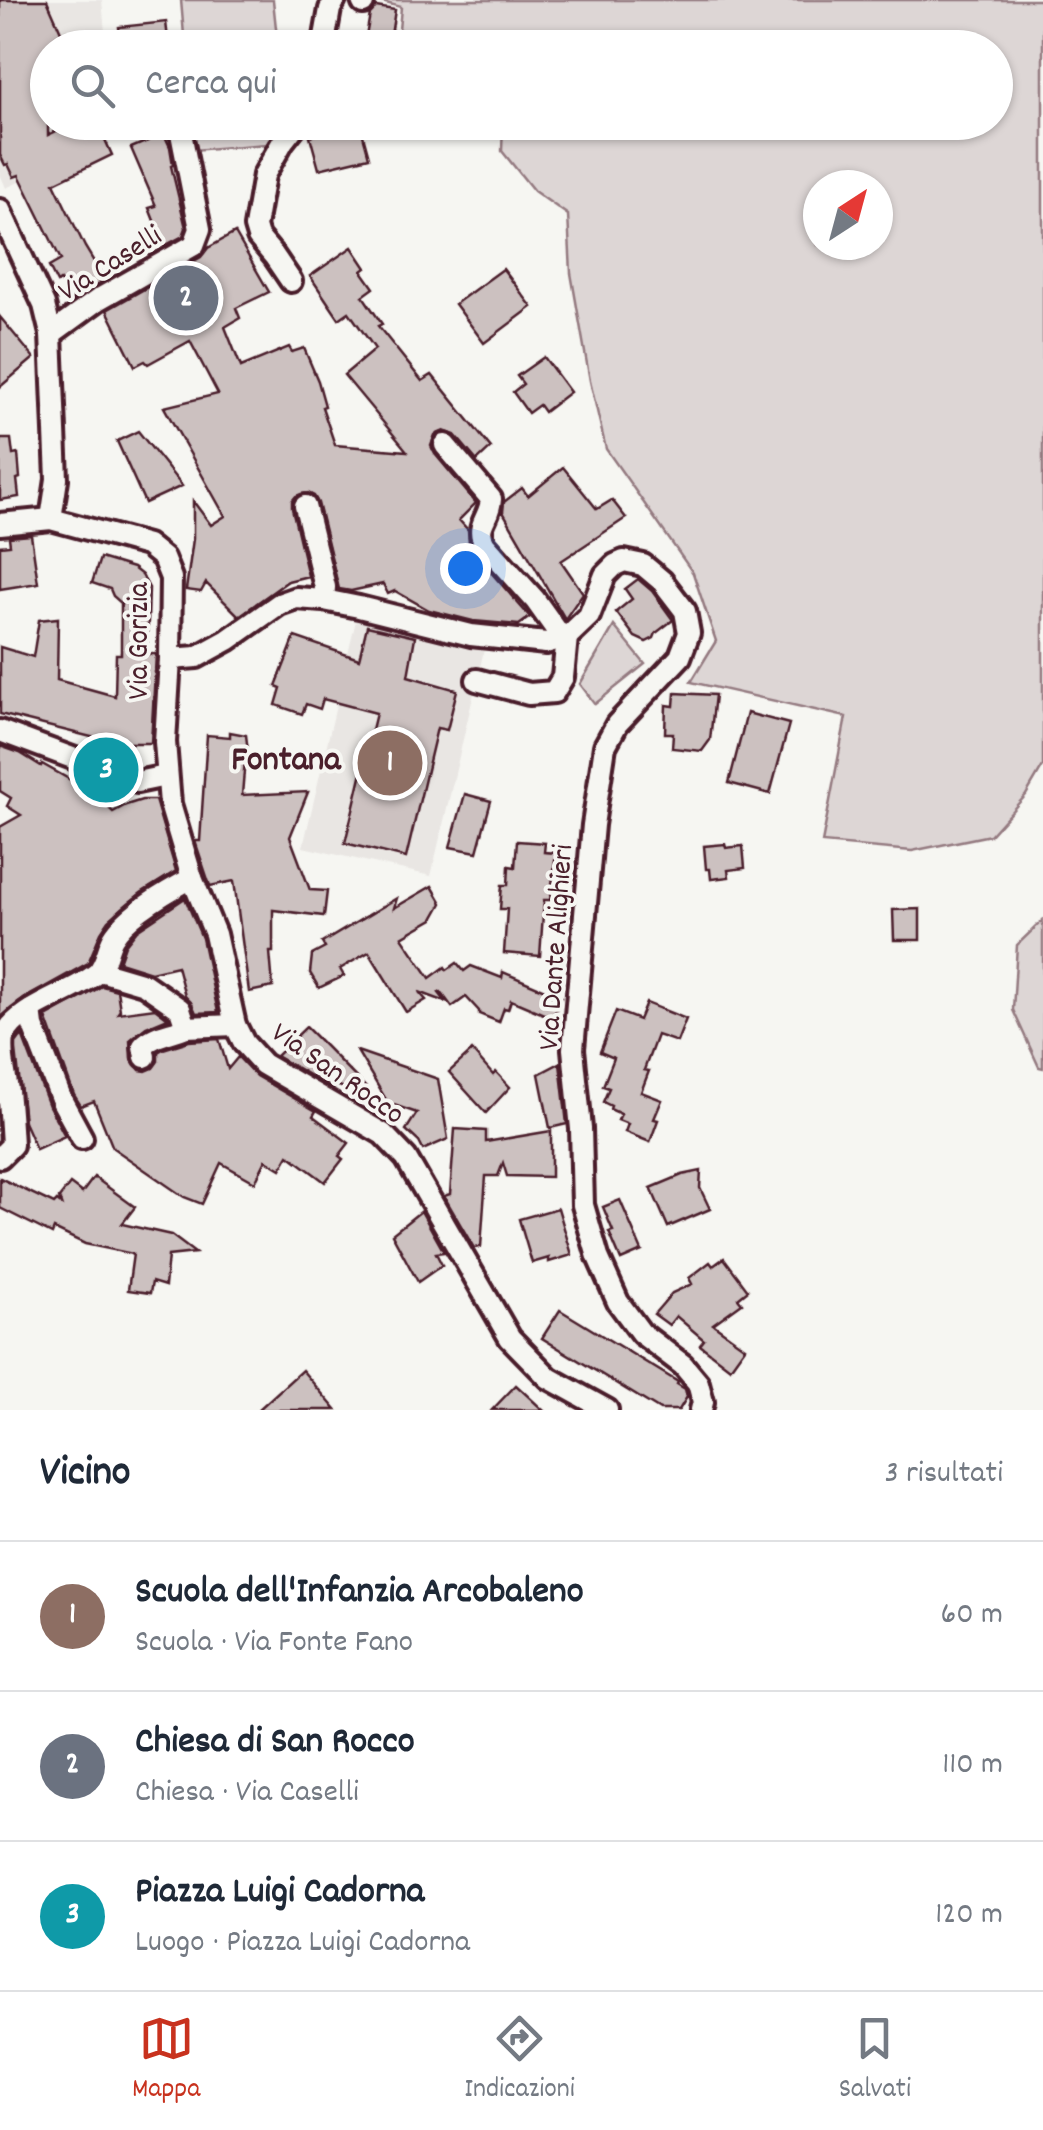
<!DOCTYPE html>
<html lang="it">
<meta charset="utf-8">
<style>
:root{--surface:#fff;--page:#f2f2f3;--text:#1f2937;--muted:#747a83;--line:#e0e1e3;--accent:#c8321e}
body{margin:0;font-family:Dekko,sans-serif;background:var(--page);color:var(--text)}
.compass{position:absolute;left:803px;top:170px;width:90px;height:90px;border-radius:50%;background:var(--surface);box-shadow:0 2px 8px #0004;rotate:36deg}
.you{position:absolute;left:465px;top:568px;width:35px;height:35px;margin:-25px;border:8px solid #fff;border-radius:50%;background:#1a73e8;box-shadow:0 0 0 15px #1a73e833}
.badge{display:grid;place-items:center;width:65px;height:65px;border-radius:50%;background:var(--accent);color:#fff;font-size:32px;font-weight:700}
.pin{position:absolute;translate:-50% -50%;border:5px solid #fff;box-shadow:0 2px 10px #0006}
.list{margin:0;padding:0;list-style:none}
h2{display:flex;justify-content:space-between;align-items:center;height:130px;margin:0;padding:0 40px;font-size:42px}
h2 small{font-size:32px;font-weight:400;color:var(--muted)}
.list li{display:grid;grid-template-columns:65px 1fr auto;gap:30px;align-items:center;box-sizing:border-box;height:150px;padding:0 40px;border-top:2px solid var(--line)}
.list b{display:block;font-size:38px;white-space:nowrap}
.list p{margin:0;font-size:32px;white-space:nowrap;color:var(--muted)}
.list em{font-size:32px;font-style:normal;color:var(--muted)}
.icon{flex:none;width:55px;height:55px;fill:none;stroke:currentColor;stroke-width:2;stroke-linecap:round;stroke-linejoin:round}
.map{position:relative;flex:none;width:1043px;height:1410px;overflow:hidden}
.search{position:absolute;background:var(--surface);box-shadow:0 2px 8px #0004;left:30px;right:30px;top:30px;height:110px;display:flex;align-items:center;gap:25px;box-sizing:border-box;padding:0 35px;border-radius:55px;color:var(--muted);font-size:38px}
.sheet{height:580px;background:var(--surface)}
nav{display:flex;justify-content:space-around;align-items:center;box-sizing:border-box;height:140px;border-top:2px solid var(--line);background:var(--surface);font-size:28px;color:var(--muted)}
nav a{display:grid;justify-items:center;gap:5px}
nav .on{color:var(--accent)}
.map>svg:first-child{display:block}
.built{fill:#e9e6e3}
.green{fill:#ddd6d5;stroke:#947a80;stroke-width:2.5;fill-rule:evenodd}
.building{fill:#ccc1c0;stroke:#4a1f2b;stroke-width:2.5}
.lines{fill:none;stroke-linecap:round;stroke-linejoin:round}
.minor-casing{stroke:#4a1f2b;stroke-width:28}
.minor{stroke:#f6f6f2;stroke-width:20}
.labels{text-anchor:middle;stroke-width:8;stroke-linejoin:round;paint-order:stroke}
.street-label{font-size:30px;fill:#4a1f2b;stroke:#f6f6f2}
.quarter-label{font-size:35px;font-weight:bold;fill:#4a1f2b;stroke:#f6f6f2}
</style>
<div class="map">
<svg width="1043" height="1410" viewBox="0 0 1043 1410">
<rect width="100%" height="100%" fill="#f6f6f2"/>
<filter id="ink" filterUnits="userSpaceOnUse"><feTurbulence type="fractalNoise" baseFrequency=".01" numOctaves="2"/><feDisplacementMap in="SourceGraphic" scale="20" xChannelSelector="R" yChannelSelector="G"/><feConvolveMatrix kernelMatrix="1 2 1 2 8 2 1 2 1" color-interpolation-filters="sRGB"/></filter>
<g filter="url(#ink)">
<g class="built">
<path d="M0 0H102L106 43V47L48 48V122L75 123 47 169 6 188 0 174Z"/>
<path d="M356 620 484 650 431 876 303 847Z"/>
</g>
<g class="green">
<path d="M181 0H273L278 47H185Z"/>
<path d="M374 0H1043V766L1026 795 990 835 912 851 822 843 846 717 691 682 716 641 693 573 606 449 590 381 571 273 568 215 534 191 502 151 503 123 996 122V48L432 47 398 42 401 7ZM818 185H878V245H818Z"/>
<path d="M191 123H285L279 137 266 144 193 150Z"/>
<path d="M614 626 645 664 595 704 580 684Z"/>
<path d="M1043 920V1068L1039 1067 1013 1010 1017 945Z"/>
</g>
<g class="building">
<path d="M0 0H47L68 48H48V135L75 122H97L112 155 54 183 85 247 105 280 71 301 60 281 57 283 49 267 61 260 19 175 14 177 8 164 5 165 0 155Z"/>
<path d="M376 7 395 10 389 48H364L370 14Z"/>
<path d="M166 22 169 48H121L119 27Z"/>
<path d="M360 124 369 157 319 169 310 136Z"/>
<path d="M164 134 170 147 173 165 171 166 186 228 183 236 164 246 149 208 156 206 131 148Z"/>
<path d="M235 233 269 292 236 308 240 318 225 327 241 367 289 347 292 352 304 348 318 381 325 406 322 407 335 445 407 451 344 375 375 349 349 312 339 319 310 276 352 247 366 268 362 271 374 288 363 296 382 324 378 326 422 381 432 375 491 448 477 461 455 435 444 431 435 435 431 446 435 454 476 503 459 520 468 530 469 543 474 553 530 617 519 625 473 621 429 610 395 591 388 594 383 584 351 591 339 589 318 503 314 496 308 493 296 496 292 501V508L308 576 288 581 239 616 206 583 201 592 186 590 193 539V501L211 525 225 516 164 407 218 394 190 341 148 364 145 361 135 366 107 310 201 257 208 248Z"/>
<path d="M503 269 532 307 484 343 455 304Z"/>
<path d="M0 317 34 358 0 387Z"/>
<path d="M544 357 570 392 544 412 539 405 528 413 513 392 523 384 517 376Z"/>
<path d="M138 431 182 486 145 503 117 441Z"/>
<path d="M0 439H11L13 455 18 454 20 478 17 479 19 497 0 500Z"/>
<path d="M563 467 597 509 612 500 626 518 561 561 583 593 565 619 503 512 504 502 522 488 528 496Z"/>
<path d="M31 535 38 583 0 589V546L10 545 9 537Z"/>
<path d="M100 558 133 568 142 575 149 588 147 654H156L151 743H115L0 714V647L33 657 39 620 58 618 57 680 115 696 116 654H121V603L113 596 110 589 92 583Z"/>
<path d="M638 579 652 591 673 620 656 633 654 638 646 642 635 637 616 612 632 599 625 589Z"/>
<path d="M367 626 415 637 408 676 457 690 447 730 437 728 406 858 345 843 376 713 323 699 320 709 306 704 302 714 276 705 281 688 276 686 295 637 359 659Z"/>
<path d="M675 693 715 695 710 740 702 751 672 748 673 733H665L666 705 674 706Z"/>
<path d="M747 713 789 724 770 794 729 783Z"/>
<path d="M230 732 246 735 249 759H245L242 795 308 792 290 837 310 890 327 891 324 916 273 910V952H270L273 987 249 992 234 881 210 886 195 841H200L207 735 230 737Z"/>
<path d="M0 746 20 753 41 766 42 764 92 792 113 812 126 805 142 800H155L176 871 141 893 109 920 101 932 88 963 25 998 0 1018V827L21 815 7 806 11 798 0 791Z"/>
<path d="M465 794 491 801 477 852 450 847Z"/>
<path d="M517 841 545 843 544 852 556 853 550 900H544L540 956 504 953 507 909H500L502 885H508L509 866 515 867Z"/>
<path d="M725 844 726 848 743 846 745 868 728 870 729 877 711 879 710 869H706L704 846Z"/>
<path d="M432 886 442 903 433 919 402 937 430 978 445 967 447 970 457 963 464 971 471 966 502 978 503 972 561 997 553 1018 511 1000 508 1009 504 1008 499 1022 479 1014V1011L466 997 452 1007 441 992 439 993 446 1002 419 992 426 1000 406 1012 369 952 340 969 344 976 319 988 310 973 312 955 325 948 322 943 397 898 394 908Z"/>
<path d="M185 898 202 938 218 1012 196 1013 192 1004 185 996 177 966 151 972 119 962 125 945 137 930Z"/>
<path d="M920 909V940H894L893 910Z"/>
<path d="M102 986 117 990 120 1010 118 1013 155 1008 168 1018 146 1027 130 1040 131 1059 140 1070 146 1071 153 1068 158 1061V1052L163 1049 189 1041 219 1039 228 1069 238 1057 256 1076 316 1111 313 1116 349 1143 339 1156 343 1159 325 1182 289 1155 281 1169 266 1160 255 1182 221 1163 202 1204 184 1197 113 1148 94 1101 81 1106 74 1095 46 1017Z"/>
<path d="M646 1003 686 1019 677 1042 657 1035 644 1070 649 1071 641 1092 662 1100 654 1119 658 1120 650 1142 625 1132 628 1124 618 1120 621 1114 610 1109 611 1106 603 1102 609 1088 603 1086 614 1058 600 1052 616 1011 639 1020Z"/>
<path d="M306 1027 326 1047 378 1100 336 1085 333 1089 276 1056Z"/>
<path d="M22 1035 49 1106 65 1136 36 1149 24 1122 16 1050V1043Z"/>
<path d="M357 1051 438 1079 448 1139 423 1150 419 1142 406 1130 417 1113 388 1103Z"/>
<path d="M472 1051 493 1075 496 1072 510 1087 486 1113 449 1072Z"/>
<path d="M560 1063 567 1124 550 1128 539 1074Z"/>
<path d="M455 1129 486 1131V1142L551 1131V1177L507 1176 503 1163 498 1176H486L481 1247 474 1248 444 1196 450 1194Z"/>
<path d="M701 1171 700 1188 710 1209 668 1227 651 1188 682 1175Z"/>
<path d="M94 1177 135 1207 122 1224 171 1235 195 1253 168 1256 165 1286 152 1282 150 1293 128 1290 133 1254 85 1244 54 1229 52 1234 0 1208V1178L54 1204 57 1201 61 1204 59 1198 70 1184 82 1193Z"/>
<path d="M620 1200 642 1251 621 1260 609 1232 613 1231 603 1207Z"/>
<path d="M558 1208 572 1255 549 1262V1258L532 1263 519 1219Z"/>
<path d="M421 1211 444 1252 436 1253 442 1265 418 1282 392 1234Z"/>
<path d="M724 1258 748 1290 738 1298 742 1303 713 1324 745 1347 730 1368 700 1345 704 1340 676 1316 669 1325 654 1314 672 1293 692 1284 689 1278 710 1262 713 1266Z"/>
<path d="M560 1310 678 1382 677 1384 685 1389 687 1397 679 1410H660L542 1338Z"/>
<path d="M302 1370 336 1410H258Z"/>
<path d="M516 1385 543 1410H492Z"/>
</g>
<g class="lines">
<defs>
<g id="minor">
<path d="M362 0 363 3"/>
<path d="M323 48 330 9 335 0"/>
<path d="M0 210 44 305 51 334 57 479 51 519"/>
<path d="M291 281 274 256 258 237 255 227 264 175 283 141 298 122"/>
<path d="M51 334 99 299 194 245 200 229 181 133V122"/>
<path d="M445 445 491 499C490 519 474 525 485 544L535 600 562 638"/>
<path d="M305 506 325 587 324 600"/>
<path d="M0 524 51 519 147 545 163 558 171 578 170 659 165 742 170 804 192 878 215 934 235 1025 244 1043 263 1064 383 1134 406 1158 510 1338 549 1378 607 1410"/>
<path d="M170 659 197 657 228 640 279 604 296 598 324 600 359 607 471 635 546 643 567 637 589 616 605 575 615 565 624 561 643 565 662 581 685 611 689 633 680 657 617 724 605 746 593 825 573 1049 581 1129 583 1205 598 1257 618 1302 641 1333 683 1365 698 1383 703 1402 701 1410"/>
<path d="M477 680 529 694 554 692 563 677 567 637"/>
<path d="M0 731 137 782 166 776"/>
<path d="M100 971 144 984 180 1009 186 1027 235 1025"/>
<path d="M31 1010 33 1026 62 1101 82 1138"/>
<path d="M145 1057 143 1046C155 1034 171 1034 186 1027"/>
<path d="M0 1157 12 1145C11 1127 10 1109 8 1091 6 1075 0 1054 3 1038 17 1006 73 994 97 973 106 964 107 949 113 938 127 914 168 891 192 878"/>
</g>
</defs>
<use href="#minor" class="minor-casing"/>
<use href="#minor" class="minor"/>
</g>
</g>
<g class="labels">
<g class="street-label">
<text transform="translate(109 262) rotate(-32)" y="10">Via Caselli</text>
<text transform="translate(137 641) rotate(-90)" y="10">Via Gorizia</text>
<text transform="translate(554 947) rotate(-86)" y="10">Via Dante Alighieri</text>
<text transform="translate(339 1072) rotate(35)" y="10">Via San Rocco</text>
</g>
<g class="quarter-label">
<text x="286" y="769">Fontana</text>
</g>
</g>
</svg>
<svg class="compass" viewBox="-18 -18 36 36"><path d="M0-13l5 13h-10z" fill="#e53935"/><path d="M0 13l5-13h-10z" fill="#747a83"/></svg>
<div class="you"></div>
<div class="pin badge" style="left:390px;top:763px;background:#8d6e63">1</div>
<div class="pin badge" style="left:186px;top:298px;background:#6b7280">2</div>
<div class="pin badge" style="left:106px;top:770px;background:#0f9aa8">3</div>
<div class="search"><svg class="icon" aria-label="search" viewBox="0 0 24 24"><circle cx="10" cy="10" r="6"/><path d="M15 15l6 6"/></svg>Cerca qui</div>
</div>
<section class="sheet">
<h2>Vicino<small>3 risultati</small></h2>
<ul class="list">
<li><span class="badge" style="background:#8d6e63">1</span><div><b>Scuola dell'Infanzia Arcobaleno</b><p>Scuola · Via Fonte Fano</p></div><em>60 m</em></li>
<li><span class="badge" style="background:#6b7280">2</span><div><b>Chiesa di San Rocco</b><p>Chiesa · Via Caselli</p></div><em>110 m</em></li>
<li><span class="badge" style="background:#0f9aa8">3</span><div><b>Piazza Luigi Cadorna</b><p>Luogo · Piazza Luigi Cadorna</p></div><em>120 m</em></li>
</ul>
</section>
<nav>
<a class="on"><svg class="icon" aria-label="map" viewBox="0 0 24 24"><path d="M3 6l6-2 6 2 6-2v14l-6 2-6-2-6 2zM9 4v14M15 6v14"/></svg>Mappa</a>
<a><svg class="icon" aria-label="directions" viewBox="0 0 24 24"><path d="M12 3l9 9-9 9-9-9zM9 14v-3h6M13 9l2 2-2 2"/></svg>Indicazioni</a>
<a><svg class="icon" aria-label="saved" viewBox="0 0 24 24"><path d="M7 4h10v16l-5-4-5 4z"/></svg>Salvati</a>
</nav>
